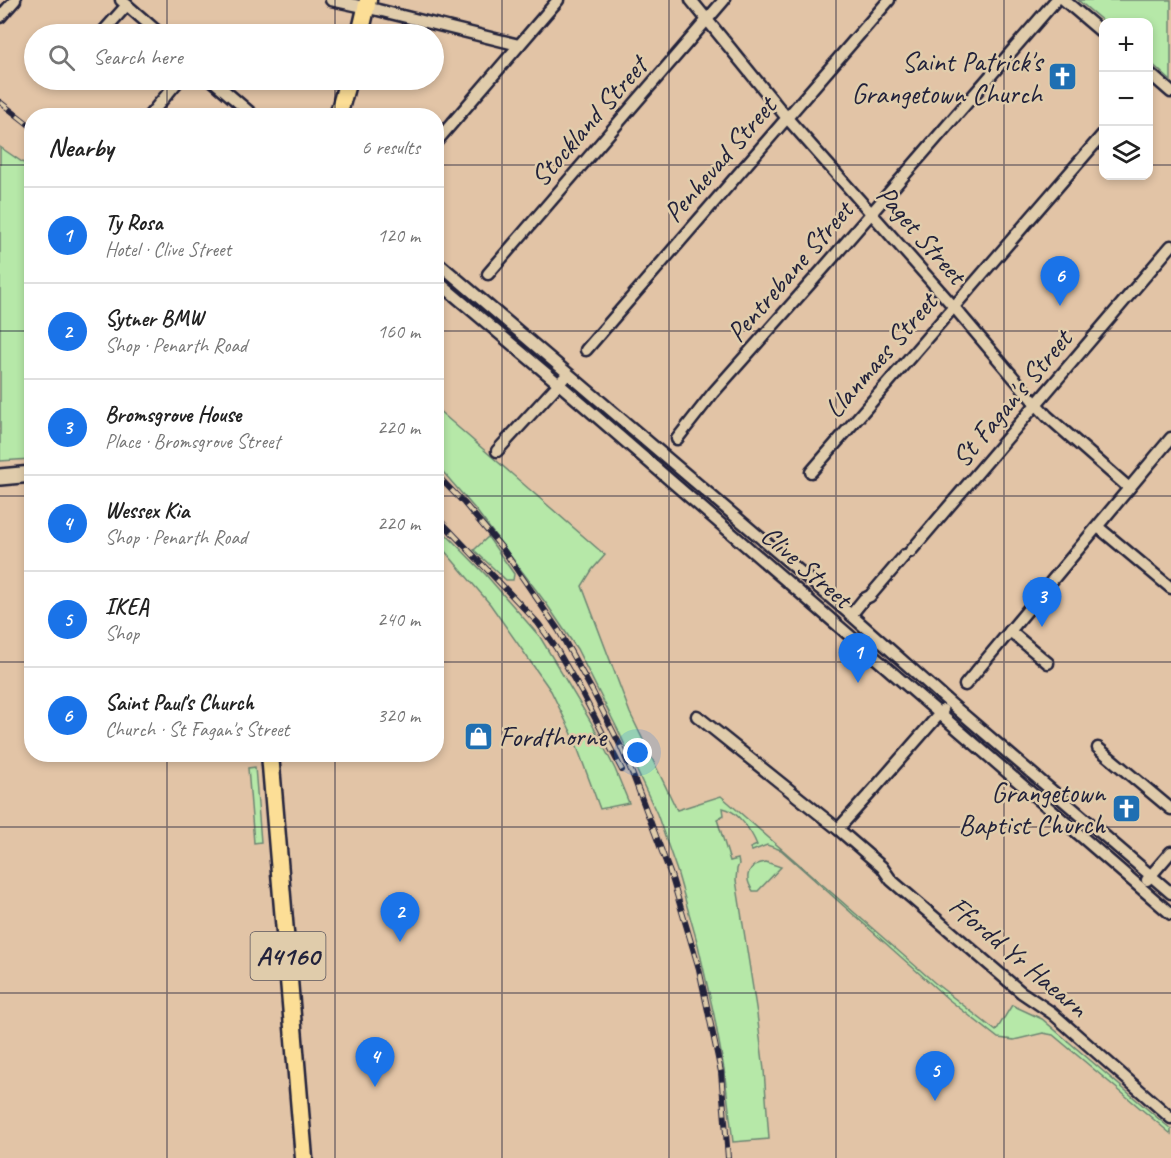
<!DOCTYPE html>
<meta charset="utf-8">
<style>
:root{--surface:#fff;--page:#f6f6f6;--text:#222;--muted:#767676;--line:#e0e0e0;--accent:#1a73e8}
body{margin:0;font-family:Caveat,sans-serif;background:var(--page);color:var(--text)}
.controls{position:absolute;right:18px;top:18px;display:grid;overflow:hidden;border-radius:12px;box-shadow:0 3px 9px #0003}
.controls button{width:54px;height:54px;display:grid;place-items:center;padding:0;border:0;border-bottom:2px solid var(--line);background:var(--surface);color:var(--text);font:30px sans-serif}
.you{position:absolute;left:638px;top:753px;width:21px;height:21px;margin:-15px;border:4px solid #fff;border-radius:50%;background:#1a73e8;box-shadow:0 0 0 9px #1a73e833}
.badge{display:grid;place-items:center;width:39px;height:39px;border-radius:50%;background:var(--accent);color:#fff;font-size:20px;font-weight:700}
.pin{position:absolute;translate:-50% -50px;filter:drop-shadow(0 2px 3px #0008)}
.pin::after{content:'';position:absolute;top:32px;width:21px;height:18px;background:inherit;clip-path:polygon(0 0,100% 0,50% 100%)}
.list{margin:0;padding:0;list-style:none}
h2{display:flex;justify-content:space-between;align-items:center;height:78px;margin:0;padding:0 24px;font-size:26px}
h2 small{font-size:20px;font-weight:400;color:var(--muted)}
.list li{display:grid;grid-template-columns:39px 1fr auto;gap:18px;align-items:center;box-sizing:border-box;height:96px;padding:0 24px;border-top:2px solid var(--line)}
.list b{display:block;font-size:22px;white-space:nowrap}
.list p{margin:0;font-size:20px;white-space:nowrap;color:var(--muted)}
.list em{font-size:20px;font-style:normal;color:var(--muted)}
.icon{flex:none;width:33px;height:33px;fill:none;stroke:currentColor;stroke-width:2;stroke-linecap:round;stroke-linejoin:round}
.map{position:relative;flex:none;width:1171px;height:1158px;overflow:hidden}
.search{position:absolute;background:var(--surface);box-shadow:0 3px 9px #0003;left:24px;top:24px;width:420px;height:66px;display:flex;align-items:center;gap:15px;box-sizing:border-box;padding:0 21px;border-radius:33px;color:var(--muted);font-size:22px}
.panel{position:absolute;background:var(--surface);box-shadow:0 3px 9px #0003;left:24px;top:108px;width:420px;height:654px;border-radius:24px}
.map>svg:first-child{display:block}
.green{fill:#b6e8a8;stroke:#6c8572;stroke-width:1.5}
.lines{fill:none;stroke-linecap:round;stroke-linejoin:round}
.street-casing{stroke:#22223b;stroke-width:15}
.secondary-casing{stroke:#22223b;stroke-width:20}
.primary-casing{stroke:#22223b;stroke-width:21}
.street{stroke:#e0ccab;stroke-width:10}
.secondary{stroke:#e0ccab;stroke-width:15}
.primary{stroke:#fcde96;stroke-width:16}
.rail-casing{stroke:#22223b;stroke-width:6}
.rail{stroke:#e0ccab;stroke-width:4;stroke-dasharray:11;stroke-linecap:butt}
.grid{fill:none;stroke:#22223b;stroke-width:1.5;stroke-opacity:0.55}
.labels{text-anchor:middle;stroke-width:5;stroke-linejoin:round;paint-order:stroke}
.shield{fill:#e0ccab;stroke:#5b555d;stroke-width:1.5}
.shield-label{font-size:27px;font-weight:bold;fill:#22223b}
.poi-label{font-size:28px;fill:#22223b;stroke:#e0ccab;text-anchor:end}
.street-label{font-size:28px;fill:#22223b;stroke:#e0ccab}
</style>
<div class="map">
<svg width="1171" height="1158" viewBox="0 0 1171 1158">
<rect width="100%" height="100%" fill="#e2c4a6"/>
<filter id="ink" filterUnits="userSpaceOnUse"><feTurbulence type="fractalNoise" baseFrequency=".0167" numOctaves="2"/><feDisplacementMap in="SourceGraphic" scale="12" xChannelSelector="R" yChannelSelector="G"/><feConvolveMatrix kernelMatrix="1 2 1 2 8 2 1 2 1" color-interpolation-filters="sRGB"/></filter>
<g filter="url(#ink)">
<g class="green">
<path d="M1078 0H1171V81L1149 61 1148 22H1104Z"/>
<path d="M0 147 32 169 31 459 0 461Z"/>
<path d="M437 409 605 555 592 570 582 586 630 713 677 810 721 796 935 983 996 1031 1012 1005 1042 1019 1160 1120 1171 1129V1134L1053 1035 1043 1033 1014 1040 998 1038 948 999 781 850 767 845 752 851 750 848 757 845C752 832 737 810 723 808L724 815 717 819 730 861 738 859 739 864 737 869 736 880 757 1014 764 1070 769 1139 733 1142 724 1069 714 1015 698 945 677 871 657 814 618 730 577 649 548 606 476 510 437 465Z"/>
<path d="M437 525 486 575 540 637 591 722 615 769 629 803 600 809 573 736 551 691 490 604 437 542Z"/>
<path d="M488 537 514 574 513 580H506L474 550Z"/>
<path d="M255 767 261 842 254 843 248 768Z"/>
<path d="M766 862 781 867 758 891H753C743 877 748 864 766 862Z"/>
</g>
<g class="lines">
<defs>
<g id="street">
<path d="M121 0 160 34"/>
<path d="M331 0 378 10 519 45"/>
<path d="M691 0 787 118 954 307 1036 404 1047 416 1129 488"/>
<path d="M1064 0 1104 34"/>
<path d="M0 17 15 0"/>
<path d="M101 34 127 5"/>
<path d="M1148 72 1171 92"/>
<path d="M212 80 254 116"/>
<path d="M149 116 179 80"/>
<path d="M436 142 558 0"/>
<path d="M436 261 851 615 950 703 1171 893"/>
<path d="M488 274 724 0"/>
<path d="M436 280 559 384 1171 914"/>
<path d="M586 350 889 0"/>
<path d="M677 439 713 393 823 269 1056 0"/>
<path d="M497 451 564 378"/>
<path d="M811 472 1104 133"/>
<path d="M1098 527 1171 588"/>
<path d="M910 552 1171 246"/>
<path d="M851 615 864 599 870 596 905 555"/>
<path d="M1010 631 1048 663"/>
<path d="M965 685 1171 438"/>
<path d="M697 716 838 829 874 789 943 710"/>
<path d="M1098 748 1171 809"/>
<path d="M838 829 882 867 891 880 1021 992 1052 1013 1171 1118"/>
<path d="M1147 880 1171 852"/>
</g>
<path id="secondary" d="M0 477 32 474"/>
<g id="primary">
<path d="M360 34 368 0"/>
<path d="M338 116 348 80"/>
<path d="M270 754 304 1158"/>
</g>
</defs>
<use href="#street" class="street-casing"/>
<use href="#secondary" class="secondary-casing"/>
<use href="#primary" class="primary-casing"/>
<use href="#street" class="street"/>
<use href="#secondary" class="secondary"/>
<use href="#primary" class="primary"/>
<defs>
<g id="rail">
<path d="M0 102 32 127"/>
<path d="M436 474 464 503 502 548 559 631 593 692 620 745 632 773 672 878 699 969 721 1072 728 1158"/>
<path d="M436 516 538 623 556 648 582 693 622 770"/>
</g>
</defs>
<use href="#rail" class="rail-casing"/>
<use href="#rail" class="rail"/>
</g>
</g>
<path class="grid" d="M167 0V34M335 0V34M502 0V1158M669 0V1158M836 0V1158M1004 0V1158M167 80V116M335 80V116M0 165H32M436 165H1104M1148 165H1171M0 331H32M436 331H1171M0 496H32M436 496H1171M0 662H32M436 662H1171M167 754V1158M335 754V1158M0 827H1171M0 993H1171"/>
<defs>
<symbol id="church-square" viewBox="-11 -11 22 22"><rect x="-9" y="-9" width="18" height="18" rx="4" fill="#1f6fb2" stroke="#e0ccab"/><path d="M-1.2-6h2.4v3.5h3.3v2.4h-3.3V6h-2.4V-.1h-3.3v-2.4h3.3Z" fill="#fff"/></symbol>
<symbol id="shop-square" viewBox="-11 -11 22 22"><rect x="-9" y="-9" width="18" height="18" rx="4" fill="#1f6fb2" stroke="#e0ccab"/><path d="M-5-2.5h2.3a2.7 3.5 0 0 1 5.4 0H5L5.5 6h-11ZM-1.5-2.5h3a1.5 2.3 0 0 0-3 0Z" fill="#fff"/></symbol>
</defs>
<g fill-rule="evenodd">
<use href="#church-square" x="1046" y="60" width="33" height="33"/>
<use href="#shop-square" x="462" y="720" width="33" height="33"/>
<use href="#church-square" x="1110" y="792" width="33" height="33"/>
</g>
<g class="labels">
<rect class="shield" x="250.5" y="932" width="75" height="48" rx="4.5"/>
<g class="shield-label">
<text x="288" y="965">A4160</text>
</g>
<g class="poi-label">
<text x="1042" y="71">Saint Patrick's<tspan x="1042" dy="32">Grangetown Church</tspan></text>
<text x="499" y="746" text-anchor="start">Fordthorne</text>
<text x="1105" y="802">Grangetown<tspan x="1105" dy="32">Baptist Church</tspan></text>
</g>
<g class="street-label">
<text transform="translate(588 121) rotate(-49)" y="10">Stockland Street</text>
<text transform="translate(719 159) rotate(-49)" y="10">Penhevad Street</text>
<text transform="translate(922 234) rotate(49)" y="10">Paget Street</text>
<text transform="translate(789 271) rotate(-49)" y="10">Pentrebane Street</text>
<text transform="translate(880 355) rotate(-49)" y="10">Llanmaes Street</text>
<text transform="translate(1011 398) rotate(-50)" y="10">St Fagan's Street</text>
<text transform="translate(807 566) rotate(41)" y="10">Clive Street</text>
<text transform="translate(1019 956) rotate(40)" y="10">Ffordd Yr Haearn</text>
</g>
</g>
</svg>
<div class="controls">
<button>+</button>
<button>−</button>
<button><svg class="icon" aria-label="layers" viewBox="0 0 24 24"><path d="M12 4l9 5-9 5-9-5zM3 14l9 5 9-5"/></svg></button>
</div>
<div class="you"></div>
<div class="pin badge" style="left:858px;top:683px">1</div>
<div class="pin badge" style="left:400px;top:942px">2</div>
<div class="pin badge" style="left:1042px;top:627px">3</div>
<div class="pin badge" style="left:375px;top:1087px">4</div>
<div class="pin badge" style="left:935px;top:1101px">5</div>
<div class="pin badge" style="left:1060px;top:306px">6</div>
<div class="search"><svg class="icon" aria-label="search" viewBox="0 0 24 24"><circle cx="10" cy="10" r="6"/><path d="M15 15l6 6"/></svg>Search here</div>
<section class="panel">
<h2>Nearby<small>6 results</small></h2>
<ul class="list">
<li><span class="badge">1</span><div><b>Ty Rosa</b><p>Hotel · Clive Street</p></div><em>120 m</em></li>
<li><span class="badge">2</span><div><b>Sytner BMW</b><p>Shop · Penarth Road</p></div><em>160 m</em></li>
<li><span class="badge">3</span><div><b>Bromsgrove House</b><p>Place · Bromsgrove Street</p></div><em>220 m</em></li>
<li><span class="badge">4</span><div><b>Wessex Kia</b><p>Shop · Penarth Road</p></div><em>220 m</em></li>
<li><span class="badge">5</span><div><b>IKEA</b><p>Shop</p></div><em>240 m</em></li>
<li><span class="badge">6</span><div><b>Saint Paul's Church</b><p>Church · St Fagan's Street</p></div><em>320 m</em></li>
</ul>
</section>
</div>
